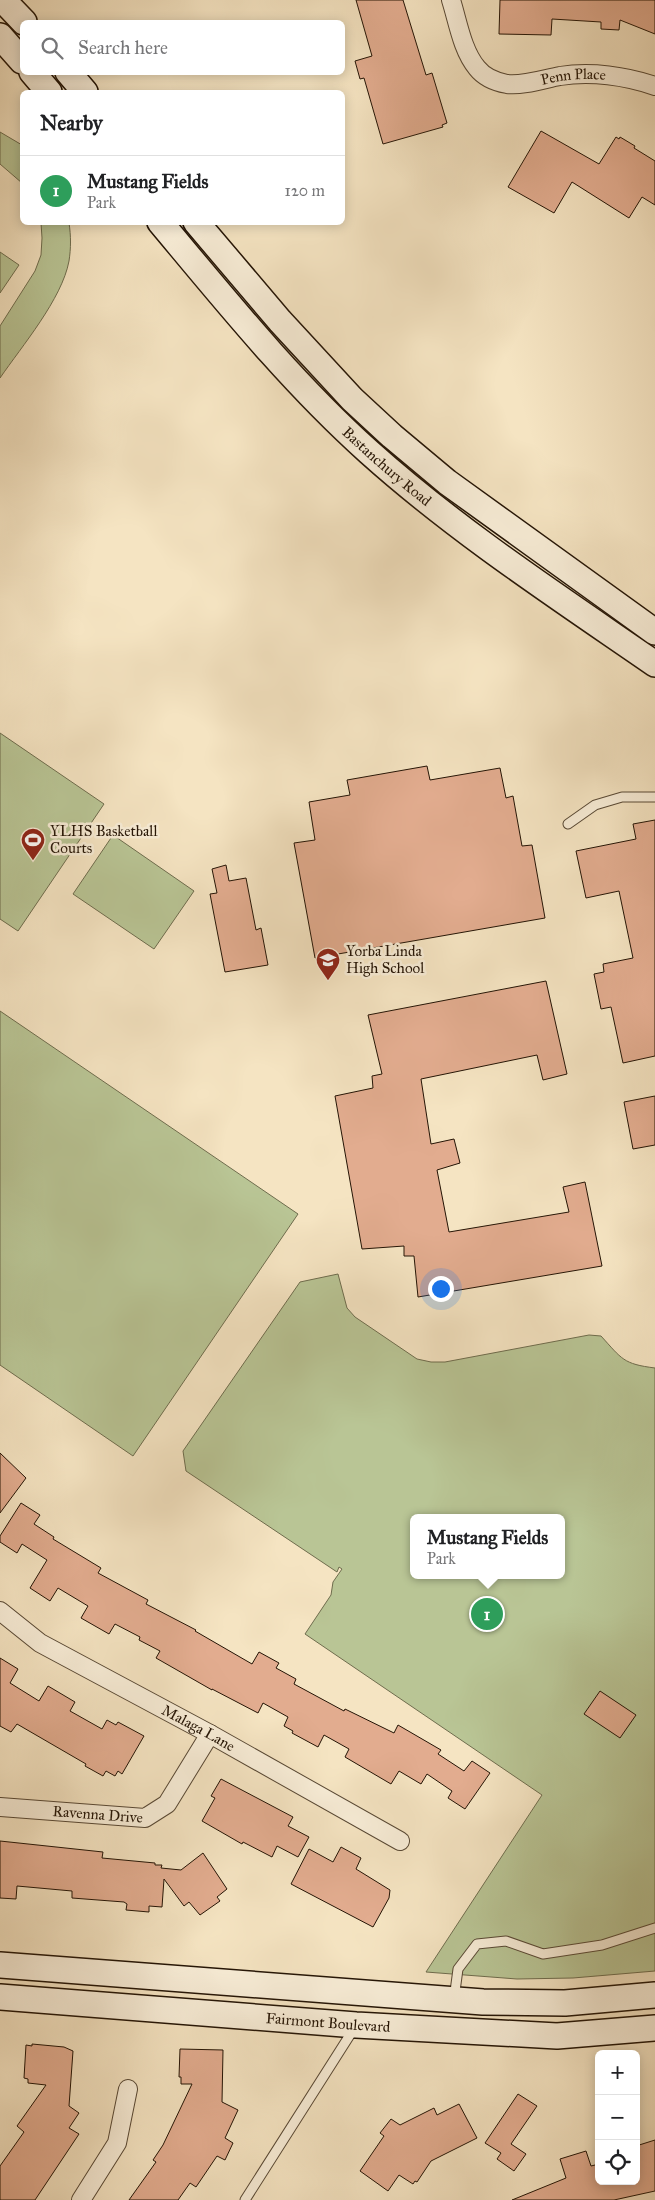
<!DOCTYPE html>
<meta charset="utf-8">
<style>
:root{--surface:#fff;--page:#f2f2f2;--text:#202124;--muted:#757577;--line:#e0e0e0;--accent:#8f2418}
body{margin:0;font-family:"IM FELL Great Primer",serif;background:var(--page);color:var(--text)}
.controls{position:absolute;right:15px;bottom:15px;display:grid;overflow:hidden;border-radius:8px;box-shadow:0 2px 12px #0003}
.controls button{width:45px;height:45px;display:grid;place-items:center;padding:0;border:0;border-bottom:1px solid var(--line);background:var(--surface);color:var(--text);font:25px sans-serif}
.you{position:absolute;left:440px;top:1288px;width:18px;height:18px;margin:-12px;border:4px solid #fff;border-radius:50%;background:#1a73e8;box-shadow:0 0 0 8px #1a73e833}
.badge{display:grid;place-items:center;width:32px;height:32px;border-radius:50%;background:var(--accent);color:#fff;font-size:16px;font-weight:700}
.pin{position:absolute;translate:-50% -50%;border:2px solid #fff;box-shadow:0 1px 5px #0006}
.popup{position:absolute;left:410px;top:1514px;width:155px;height:65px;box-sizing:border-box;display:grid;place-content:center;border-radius:8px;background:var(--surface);filter:drop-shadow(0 1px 4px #0005);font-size:16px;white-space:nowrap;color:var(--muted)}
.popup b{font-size:19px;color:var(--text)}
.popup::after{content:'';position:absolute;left:50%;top:100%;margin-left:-10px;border:10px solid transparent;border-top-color:var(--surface)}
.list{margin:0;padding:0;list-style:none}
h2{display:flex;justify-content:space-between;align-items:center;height:65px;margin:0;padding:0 20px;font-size:21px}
h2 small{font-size:16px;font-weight:400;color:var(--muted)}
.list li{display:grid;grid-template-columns:32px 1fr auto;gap:15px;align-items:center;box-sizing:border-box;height:70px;padding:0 20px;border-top:1px solid var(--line)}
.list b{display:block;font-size:19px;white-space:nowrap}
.list p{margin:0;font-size:16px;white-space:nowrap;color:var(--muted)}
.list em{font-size:16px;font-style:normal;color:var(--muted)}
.icon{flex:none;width:28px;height:28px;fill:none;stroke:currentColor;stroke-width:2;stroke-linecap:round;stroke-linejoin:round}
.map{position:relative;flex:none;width:655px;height:2200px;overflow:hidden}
.search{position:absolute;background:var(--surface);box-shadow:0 2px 12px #0003;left:20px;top:20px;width:325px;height:55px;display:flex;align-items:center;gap:12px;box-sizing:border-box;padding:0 18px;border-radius:8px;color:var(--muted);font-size:19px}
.panel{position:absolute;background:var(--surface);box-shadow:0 2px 12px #0003;left:20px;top:90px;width:325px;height:135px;border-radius:8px}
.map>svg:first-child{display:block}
.green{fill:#b9c595;stroke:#6e6c4d;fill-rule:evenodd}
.building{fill:#e2ac8f;stroke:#241405}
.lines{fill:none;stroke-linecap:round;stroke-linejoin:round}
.service-casing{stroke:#584834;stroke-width:11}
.minor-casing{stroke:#584834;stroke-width:20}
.secondary-casing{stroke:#241405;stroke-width:28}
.service{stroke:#f8edd7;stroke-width:9}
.minor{stroke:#f8edd7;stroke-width:18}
.secondary{stroke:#f8edd7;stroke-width:25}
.labels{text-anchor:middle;stroke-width:5;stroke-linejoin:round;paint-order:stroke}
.street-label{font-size:15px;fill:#241405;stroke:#f8edd7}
.poi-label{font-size:15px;fill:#241405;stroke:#f8edd7;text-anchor:start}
</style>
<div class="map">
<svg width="655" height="2200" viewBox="0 0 655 2200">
<rect width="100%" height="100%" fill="#f5e4c2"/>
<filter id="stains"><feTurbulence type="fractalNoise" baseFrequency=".004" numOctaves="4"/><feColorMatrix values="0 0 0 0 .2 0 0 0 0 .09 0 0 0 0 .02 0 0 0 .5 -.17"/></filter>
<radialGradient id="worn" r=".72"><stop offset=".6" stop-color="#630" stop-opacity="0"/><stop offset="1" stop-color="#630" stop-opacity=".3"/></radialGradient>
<g class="green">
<path d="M0 132 22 145V183L0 164Z"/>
<path d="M41 223H69C71 236 71 248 69 261 62 299 22 346 0 378V326L35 271 41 255 42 238Z"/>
<path d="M0 252 19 265 0 293Z"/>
<path d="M0 733 104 804 18 931 0 919Z"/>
<path d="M113 835 194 891 154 949 73 894Z"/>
<path d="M0 1011 298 1214 133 1456 0 1365Z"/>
<path d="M338 1274 347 1308 355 1317 417 1359 431 1362H445L589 1335 601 1336C622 1359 623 1364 655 1368V1971L573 1978 517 1979 426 1972 542 1795 305 1634 331 1595 333 1582 342 1569 339 1567 337 1572 186 1471 183 1451 300 1282ZM413 1518H561V1575H413Z"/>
</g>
<g class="building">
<path d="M356 0H403L426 75 432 73 447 123 442 125 443 127 383 144 364 78 360 79 355 61 372 56Z"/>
<path d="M500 0H655V34L620 20 619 30 601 29V22L552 19 551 35 499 34Z"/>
<path d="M541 131 599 164 616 137 619 139 620 137 635 146 634 148 655 161V205L642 197 629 218 572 182 554 213 508 187Z"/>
<path d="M427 766 430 780 500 768 506 798 513 796 522 846 532 845 545 918 315 958 294 843 315 840 309 802 350 795 347 780Z"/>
<path d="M655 820V1056L623 1063 611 1007 601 1009 594 974 604 972 603 964 633 958 619 891 586 898 576 851 636 839 633 824Z"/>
<path d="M226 865 229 881 246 878 256 930 261 928 268 965 225 972 210 894 217 893 212 869Z"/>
<path d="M546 981 567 1074 543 1080 537 1055 421 1079 431 1144 454 1139 460 1163 437 1170 449 1232 569 1212 563 1187 585 1182 602 1266 418 1297 414 1256H404V1246L362 1249 335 1096 373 1088 372 1076 382 1074 368 1015Z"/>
<path d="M655 1096V1145L633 1149 624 1102Z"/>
<path d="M0 1453 26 1478 0 1513Z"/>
<path d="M21 1503 40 1515 34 1524 54 1537 53 1539 101 1568 98 1573 148 1600 146 1604 196 1630 195 1631 252 1664 259 1652 279 1663 276 1668 296 1679 294 1684 344 1711 345 1709 394 1733 398 1725 441 1750 438 1754 464 1771 472 1761 490 1773 465 1809 448 1798 452 1791 427 1774 421 1784 399 1771 391 1784 345 1757 349 1749 324 1735 318 1747 292 1733 293 1731 284 1726 288 1717 263 1703 258 1713 212 1689V1690L156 1658 160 1651 139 1640 140 1637 115 1624 109 1634 81 1618 88 1606 58 1588 50 1601 30 1588 47 1560 22 1544 17 1553 0 1542V1536Z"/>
<path d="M0 1658 18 1669 10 1683 39 1701 48 1686 75 1702 70 1711 102 1729 107 1720 116 1725 118 1722 144 1736 122 1774 118 1771 115 1776 106 1771 103 1776 85 1766 86 1764 17 1724 11 1732 0 1726Z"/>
<path d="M600 1691 636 1715 620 1738 584 1714Z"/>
<path d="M221 1779 293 1817 288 1826 309 1837 298 1857 277 1846 272 1857 243 1842 242 1844 202 1821 215 1798 211 1796Z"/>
<path d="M0 1841 103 1852 102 1858 155 1863V1865H162L161 1868 181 1870 203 1853 227 1889 217 1897 220 1901 200 1915 189 1902 184 1906 164 1879 162 1907 149 1906V1912L126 1910 127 1904 124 1902 72 1898V1891L17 1886 16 1899 0 1898Z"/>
<path d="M341 1847 361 1858 356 1869 390 1890 389 1898 373 1927 291 1884 309 1849 333 1862Z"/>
<path d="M32 2044 64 2047 73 2051 69 2106 79 2113 69 2128 79 2134 35 2200H0V2166L24 2132 17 2126 46 2085 28 2083V2079L24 2078 26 2045 32 2046Z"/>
<path d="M180 2049 223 2050 222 2102 238 2110 225 2138 233 2143 225 2160 217 2156 196 2187 190 2183 178 2200H129L156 2162 153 2160 163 2145 192 2084H181V2077H179Z"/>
<path d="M518 2094 537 2106 511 2144 526 2154 514 2171 497 2159 501 2153 485 2143Z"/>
<path d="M459 2104 477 2138 431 2161 417 2182 415 2181 413 2184 399 2175 388 2191 360 2171 384 2136 380 2133 391 2119 400 2125 434 2108 437 2115Z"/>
<path d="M655 2140V2191L614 2200H512L566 2178 560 2159 586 2151 591 2166 599 2164V2181H636V2146Z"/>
</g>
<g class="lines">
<defs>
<g id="service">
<path d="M568 824 595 805 622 797H655"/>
<path d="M454 1999 458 1969 477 1944 506 1941 543 1954 602 1945 655 1928"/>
<path d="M245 2200 355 2027"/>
</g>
<g id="minor">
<path id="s1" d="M451 0C458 22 462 50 477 68 484 77 496 82 507 84 523 86 544 79 560 76 591 71 626 76 655 86"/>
<path id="s2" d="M0 1611 40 1643 210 1734 400 1841"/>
<path id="s3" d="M0 1807 145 1818 167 1804 210 1734"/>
<path d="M81 2200 117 2143 128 2089"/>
</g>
<g id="secondary">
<path d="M3 0 24 22"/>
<path d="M0 36 22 61"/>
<path d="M32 72 49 92"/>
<path d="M68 72 85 92"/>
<path id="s4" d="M160 222C226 301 292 383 369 452 457 531 558 597 655 664"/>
<path d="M196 222 280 321 352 399 392 436 447 482 655 632"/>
<path d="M0 1965 483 2002 565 2003 655 1995"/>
<path id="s5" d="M0 1997 356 2025 557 2036 655 2028"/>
</g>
</defs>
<use href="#service" class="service-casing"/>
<use href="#minor" class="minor-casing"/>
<use href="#secondary" class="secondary-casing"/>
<use href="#service" class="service"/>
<use href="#minor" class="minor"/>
<use href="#secondary" class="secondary"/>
</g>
<defs>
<symbol id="stadium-pin" viewBox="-11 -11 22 30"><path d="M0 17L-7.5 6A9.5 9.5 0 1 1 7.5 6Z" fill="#8f2418" stroke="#f8edd7"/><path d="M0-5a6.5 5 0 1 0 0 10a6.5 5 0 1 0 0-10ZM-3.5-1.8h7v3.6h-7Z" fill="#fff"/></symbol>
<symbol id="school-pin" viewBox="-11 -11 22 30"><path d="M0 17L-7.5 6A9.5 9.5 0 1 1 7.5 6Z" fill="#8f2418" stroke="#f8edd7"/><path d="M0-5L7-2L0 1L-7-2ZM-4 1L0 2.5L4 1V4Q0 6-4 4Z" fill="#fff"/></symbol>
</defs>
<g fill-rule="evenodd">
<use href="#stadium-pin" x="19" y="826" width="28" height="38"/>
<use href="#school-pin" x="314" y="946" width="28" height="38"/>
</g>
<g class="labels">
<g class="street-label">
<text dy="5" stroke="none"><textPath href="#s1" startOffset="175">Penn Place</textPath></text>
<text dy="5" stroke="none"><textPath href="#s4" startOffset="334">Bastanchury Road</textPath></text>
<text dy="5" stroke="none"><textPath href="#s2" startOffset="231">Malaga Lane</textPath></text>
<text dy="5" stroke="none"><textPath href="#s3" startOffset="98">Ravenna Drive</textPath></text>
<text dy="5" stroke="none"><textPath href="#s5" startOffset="329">Fairmont Boulevard</textPath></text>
</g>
<g class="poi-label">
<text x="50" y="836">YLHS Basketball<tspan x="50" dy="17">Courts</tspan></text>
<text x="346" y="956">Yorba Linda<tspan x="346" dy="17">High School</tspan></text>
</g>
</g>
<rect width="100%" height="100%" filter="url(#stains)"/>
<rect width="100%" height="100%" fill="url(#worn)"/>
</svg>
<div class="controls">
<button>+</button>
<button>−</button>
<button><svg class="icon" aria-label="locate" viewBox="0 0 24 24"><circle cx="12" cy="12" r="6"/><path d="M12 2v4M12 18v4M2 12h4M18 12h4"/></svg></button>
</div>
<div class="you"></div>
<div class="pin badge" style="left:487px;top:1614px;background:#2e9e5b">1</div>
<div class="popup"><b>Mustang Fields</b>Park</div>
<div class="search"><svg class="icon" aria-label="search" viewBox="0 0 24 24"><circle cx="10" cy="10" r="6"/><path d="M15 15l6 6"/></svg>Search here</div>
<section class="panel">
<h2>Nearby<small></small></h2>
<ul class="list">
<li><span class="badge" style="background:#2e9e5b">1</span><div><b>Mustang Fields</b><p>Park</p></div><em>120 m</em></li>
</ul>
</section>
</div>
